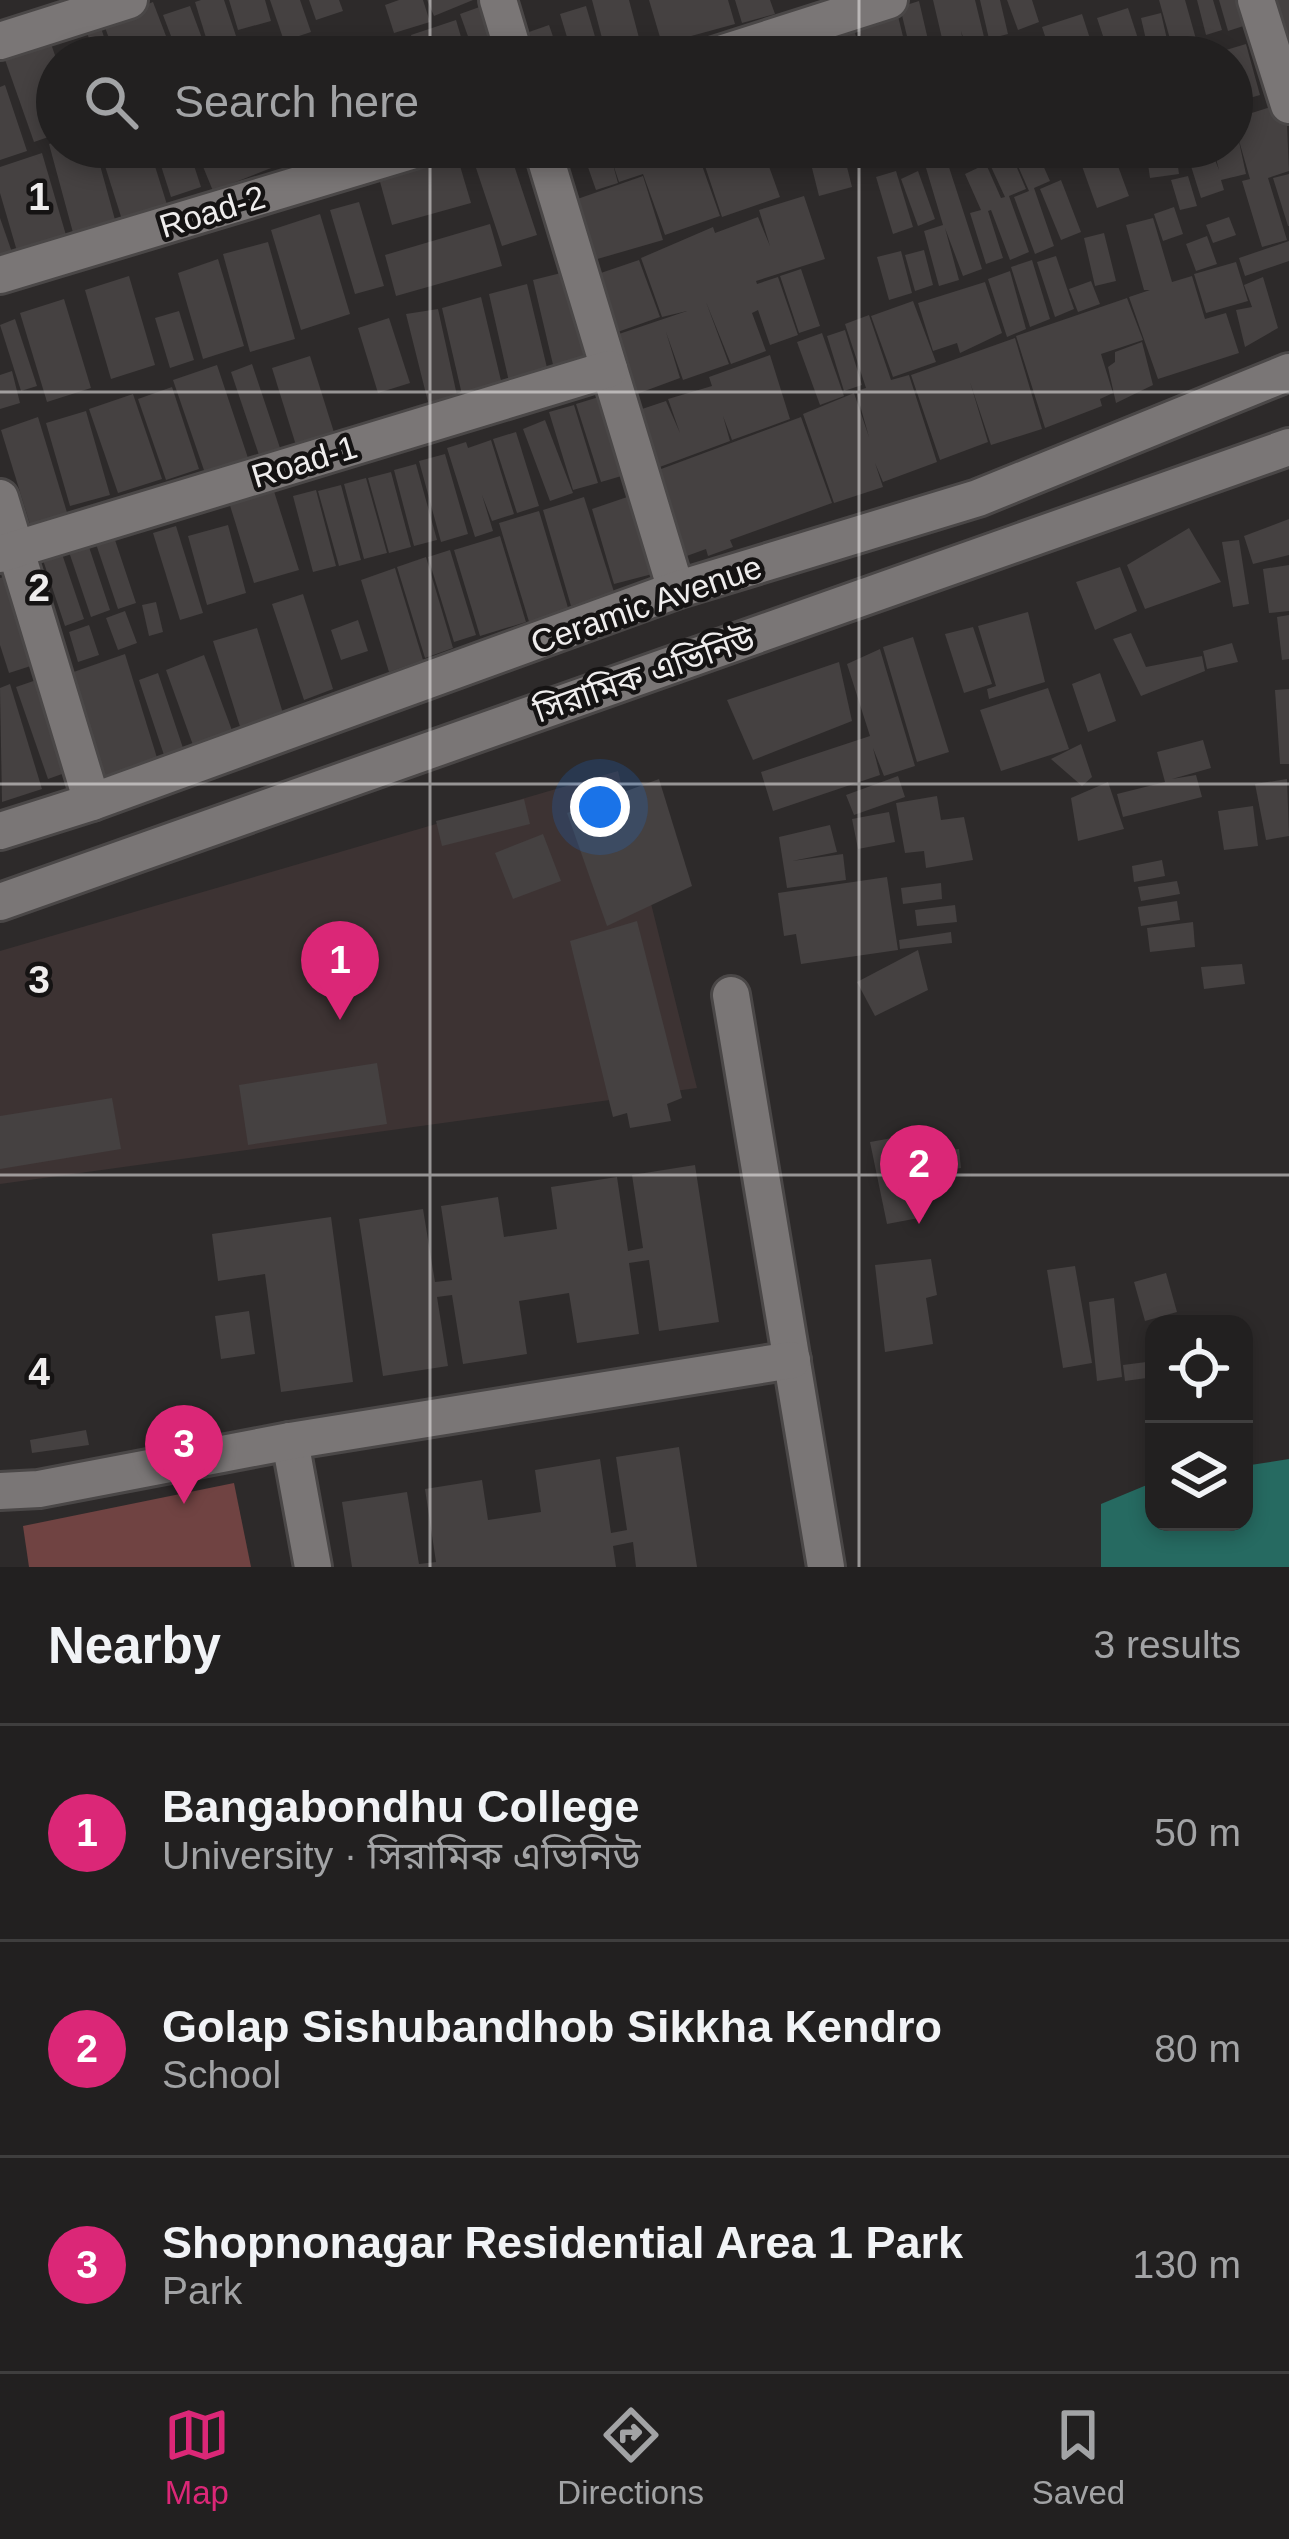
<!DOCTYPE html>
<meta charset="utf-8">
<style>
:root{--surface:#222020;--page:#2e2d2d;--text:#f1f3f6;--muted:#a2a3a5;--line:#3f3e3e;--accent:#db2777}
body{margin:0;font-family:Helvetica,"Noto Sans Bengali",sans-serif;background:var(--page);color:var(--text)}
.controls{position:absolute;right:36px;bottom:36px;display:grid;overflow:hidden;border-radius:24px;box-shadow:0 6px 18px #0003}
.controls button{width:108px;height:108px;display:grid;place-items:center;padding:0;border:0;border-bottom:3px solid var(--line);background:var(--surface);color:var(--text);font:60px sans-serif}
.you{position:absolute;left:600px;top:807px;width:42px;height:42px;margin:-30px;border:9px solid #fff;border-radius:50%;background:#1a73e8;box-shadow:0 0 0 18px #1a73e833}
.badge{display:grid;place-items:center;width:78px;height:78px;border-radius:50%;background:var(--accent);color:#fff;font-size:39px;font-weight:700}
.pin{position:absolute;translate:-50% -99px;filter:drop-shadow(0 3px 6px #0008)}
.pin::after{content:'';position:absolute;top:63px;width:42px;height:36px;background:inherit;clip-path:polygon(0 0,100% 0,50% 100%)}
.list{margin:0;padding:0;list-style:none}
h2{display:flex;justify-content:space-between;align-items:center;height:156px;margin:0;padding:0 48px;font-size:51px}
h2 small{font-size:39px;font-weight:400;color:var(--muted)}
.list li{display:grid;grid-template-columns:78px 1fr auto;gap:36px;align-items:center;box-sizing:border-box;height:216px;padding:0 48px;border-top:3px solid var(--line)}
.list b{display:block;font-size:45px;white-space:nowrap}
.list p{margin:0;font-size:39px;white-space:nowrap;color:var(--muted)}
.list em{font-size:39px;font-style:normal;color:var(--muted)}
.icon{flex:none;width:66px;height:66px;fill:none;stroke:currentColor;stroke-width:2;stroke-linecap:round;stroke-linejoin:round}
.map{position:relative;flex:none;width:1289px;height:1567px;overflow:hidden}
.search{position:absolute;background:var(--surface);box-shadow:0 6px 18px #0003;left:36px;right:36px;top:36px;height:132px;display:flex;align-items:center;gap:30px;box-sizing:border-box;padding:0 42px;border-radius:66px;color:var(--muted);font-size:45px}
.sheet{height:804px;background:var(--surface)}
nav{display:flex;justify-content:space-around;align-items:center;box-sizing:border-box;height:168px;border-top:3px solid var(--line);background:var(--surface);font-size:33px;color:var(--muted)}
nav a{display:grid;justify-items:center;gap:6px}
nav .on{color:var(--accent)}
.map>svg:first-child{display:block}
.built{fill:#3d3333}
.green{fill:#704342}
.water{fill:#266a61}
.building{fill:#454141}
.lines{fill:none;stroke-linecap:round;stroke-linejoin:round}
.minor-casing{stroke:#4a4747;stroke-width:42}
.secondary-casing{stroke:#4a4747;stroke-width:42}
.minor{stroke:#7a7676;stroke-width:36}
.secondary{stroke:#7a7676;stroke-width:36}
.grid{fill:none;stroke:#efeded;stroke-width:3;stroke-opacity:0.55}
.labels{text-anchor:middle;stroke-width:9;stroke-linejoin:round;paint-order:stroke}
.street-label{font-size:33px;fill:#efeded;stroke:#151313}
.grid-label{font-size:39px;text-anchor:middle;font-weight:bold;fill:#efeded;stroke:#151313;stroke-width:9;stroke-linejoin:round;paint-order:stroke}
</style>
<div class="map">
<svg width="1289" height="1567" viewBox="0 0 1289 1567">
<rect width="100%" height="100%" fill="#2d2a2a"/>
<path class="built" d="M618 771 697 1088 0 1184V951Z"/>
<path class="green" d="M234 1483 251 1567H29L23 1526Z"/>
<path class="water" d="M1289 1459V1567H1101V1504L1154 1482V1522H1244V1466Z"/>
<g class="building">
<path d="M201 0H224L243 57H212L195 2Z"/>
<path d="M229 0H265L271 21 238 30Z"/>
<path d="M270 0H300L311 32 284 41Z"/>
<path d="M309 0H339L343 11 316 20Z"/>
<path d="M399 0H423L430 22 394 33 385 5Z"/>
<path d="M427 0H473L434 16Z"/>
<path d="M499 0 509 28 470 42 460 14Z"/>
<path d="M592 0H629L643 53 607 57Z"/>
<path d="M649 0H728L735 24 662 44Z"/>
<path d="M735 0H770L775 14 742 23Z"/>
<path d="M933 0H975L985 41 966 46 961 31 964 46 945 51Z"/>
<path d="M980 0H1000L1008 34 989 39Z"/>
<path d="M1007 0H1032L1039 22 1018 30Z"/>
<path d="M1159 0H1185L1196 39 1172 46Z"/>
<path d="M1197 0H1213L1222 30 1206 35Z"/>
<path d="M1219 0H1250L1256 22 1228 31Z"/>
<path d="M1262 0H1289V44L1276 48Z"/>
<path d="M919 1 932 57H912L900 7Z"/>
<path d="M153 2 174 57H116L103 22Z"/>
<path d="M190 6 209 57H179L163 15Z"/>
<path d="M586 6 601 57H573L560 14Z"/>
<path d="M896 8 908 57H866L856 18Z"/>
<path d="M1128 8 1144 57H1110L1097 18Z"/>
<path d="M1161 13 1171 57H1150L1141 18Z"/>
<path d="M1082 14 1096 57H1052L1042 27Z"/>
<path d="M456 20 467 57H418L411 35Z"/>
<path d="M852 20 861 57H841L833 25Z"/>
<path d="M549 25 560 57H538L529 32Z"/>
<path d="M101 28 109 52 96 57 87 33Z"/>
<path d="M830 28 838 57H817L811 33Z"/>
<path d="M49 38 57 61V134L34 142 3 54Z"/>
<path d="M492 39 500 57H472L469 49Z"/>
<path d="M1035 40 1039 57H1008L1006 46Z"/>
<path d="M1246 44 1260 95 1232 103V57H1217L1216 53Z"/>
<path d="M385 46 388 57H350L349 56Z"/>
<path d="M5 85 27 151 0 160V87Z"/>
<path d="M1286 102 1289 171 1268 178 1287 240 1262 247 1242 181 1250 179 1238 137 1246 174 1221 180 1224 190 1201 198 1185 147H1210L1219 170 1213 147H1232L1233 119Z"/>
<path d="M57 141V147H95L117 227 75 240 49 144Z"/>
<path d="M99 147H149L169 211 124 226Z"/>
<path d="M155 147H188L201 187 171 197Z"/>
<path d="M195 147H278L284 163 213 191Z"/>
<path d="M295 147H345L346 151 300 165Z"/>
<path d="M499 147H508L537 235 502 246 472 156Z"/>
<path d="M569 147H627L609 157 635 147H678L663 153 668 167 699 157 720 216 665 235 643 174 619 182 612 161 618 183 596 190 583 153 572 156Z"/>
<path d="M686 147H711L713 151 724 147H762L780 197 722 217 701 154 690 158Z"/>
<path d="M1019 147H1035L1050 181 1034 188 1054 246 1035 254 1014 197 1029 191 1011 150Z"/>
<path d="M1098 147H1111L1129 196 1097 208 1078 155Z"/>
<path d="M455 149 471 203 392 225 377 171Z"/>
<path d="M1009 149 1026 189 1009 196 1029 252 1010 260 991 210 988 211 1003 258 986 264 970 213 981 210 965 174 986 164 1001 198 1005 197 987 158Z"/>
<path d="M843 151 852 187 819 196 810 160Z"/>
<path d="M42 153 68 242 19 258 0 193V167Z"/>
<path d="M1176 153 1179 174 1150 178 1147 157Z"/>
<path d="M947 161 982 269 963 276 945 228 959 280 939 286 924 231 943 225 926 168Z"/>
<path d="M896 171 913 227 893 234 876 177Z"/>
<path d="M918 171 935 219 918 226 901 179Z"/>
<path d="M1289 174V226H1288L1273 178Z"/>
<path d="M643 176 663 240 587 262 566 203Z"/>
<path d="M1188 176 1197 206 1180 210 1171 180Z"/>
<path d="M1061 180 1081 232 1061 240 1040 189Z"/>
<path d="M804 196 825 259 756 281 757 284 778 277 798 335 770 345 758 310 752 313 766 351 731 364 706 302 729 364 683 380 666 332 680 378 634 395 613 336 687 311 662 317 641 258 713 227 715 233 758 217 770 246 759 210Z"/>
<path d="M359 202 384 286 355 294 330 210Z"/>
<path d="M1174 207 1183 234 1163 241 1154 214Z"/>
<path d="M320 214 350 314 301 330 271 230Z"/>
<path d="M1229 217 1236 235 1213 243 1206 225Z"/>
<path d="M0 218 14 258 0 263Z"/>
<path d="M1153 218 1172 282 1192 276 1205 319 1226 313 1239 353 1158 379 1129 297 1150 290H1144L1126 225Z"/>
<path d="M490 224 502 266 396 296 385 255Z"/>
<path d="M1104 233 1116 281 1095 286 1084 238Z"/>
<path d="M1207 236 1217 264 1196 271 1186 244Z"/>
<path d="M1289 241V261L1245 276 1239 258Z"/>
<path d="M268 242 295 339 250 352 223 254Z"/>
<path d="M924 250 933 285 915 291 905 255Z"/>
<path d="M901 251 912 293 889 300 877 257Z"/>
<path d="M1056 256 1074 309 1055 317 1037 262Z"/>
<path d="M218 259 244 346 203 359 178 273Z"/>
<path d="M639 260 660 317 612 334 592 276Z"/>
<path d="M1032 260 1050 319 1030 327 1011 267Z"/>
<path d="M1236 262 1248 301 1206 313 1194 274Z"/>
<path d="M577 269 599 362 555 373 533 280Z"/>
<path d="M801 269 820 326 799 333 780 276Z"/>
<path d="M1010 271 1026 329 1007 337 988 279Z"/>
<path d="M129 276 155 365 111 379 85 290Z"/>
<path d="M1263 277 1278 328 1245 347 1236 310 1252 307 1244 285Z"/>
<path d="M1091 281 1100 304 1078 312 1069 289Z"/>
<path d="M985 282 1002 333 960 353 957 343 933 351 918 303Z"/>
<path d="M527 284 549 376 510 386 489 294Z"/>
<path d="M481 297 503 389 463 399 442 308Z"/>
<path d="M1127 298 1143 340 1101 354 1113 393 1100 399 1102 406 1045 428 1016 336Z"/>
<path d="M64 299 91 388 47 402 20 313Z"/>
<path d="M913 301 936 362 893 377 871 316Z"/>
<path d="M438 309 458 400 429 406 406 314Z"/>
<path d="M179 311 194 360 170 368 155 318Z"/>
<path d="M869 315 891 380 909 375 937 462 883 482 875 463 883 487 834 503 803 414 854 393 869 437 856 391 866 388 845 324Z"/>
<path d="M389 318 410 383 378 393 358 328Z"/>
<path d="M15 319 37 386 21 391 0 325Z"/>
<path d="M845 330 862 385 844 391 827 336Z"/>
<path d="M822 333 844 396 820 405 797 342Z"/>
<path d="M1015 338 1042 429 991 445 970 382 988 442 940 460 911 375Z"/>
<path d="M1142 342 1153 385 1116 403 1108 367 1115 362V352Z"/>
<path d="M770 355 790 419 732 440 723 416 730 441 657 468 636 411 666 401 680 433 668 399 712 386 709 377Z"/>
<path d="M310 356 337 442 299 455 272 368Z"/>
<path d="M252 364 281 451 260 458 231 372Z"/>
<path d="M217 365 250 464 207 479 173 380Z"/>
<path d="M12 371 20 403 0 409V375Z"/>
<path d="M172 387 199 469 166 480 138 399Z"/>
<path d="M133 394 162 479 118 493 89 409Z"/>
<path d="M602 396 625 475 601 482 576 404Z"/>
<path d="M574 405 598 483 573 490 549 412Z"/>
<path d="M86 411 110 495 70 506 46 423Z"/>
<path d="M38 417 69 519 32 531 1 430Z"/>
<path d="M801 417 832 503 730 540 733 547 708 556 706 549 684 557 653 472Z"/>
<path d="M545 420 573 493 550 501 523 429Z"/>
<path d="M516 432 539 506 517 513 493 439Z"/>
<path d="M491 440 514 514 492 521 482 495 493 531 475 537 447 448 466 442 468 448Z"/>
<path d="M445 454 468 534 441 542 419 461Z"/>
<path d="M416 464 437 540 414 546 394 470Z"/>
<path d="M391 472 411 547 389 553 368 478Z"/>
<path d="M366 478 387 553 364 559 344 484Z"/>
<path d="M272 485 299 570 254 583 228 499Z"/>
<path d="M341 485 361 560 339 566 318 491Z"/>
<path d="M316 490 336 566 313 572 293 496Z"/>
<path d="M636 494 660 572 614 584 592 509Z"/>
<path d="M584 497 614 592 571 606 543 510Z"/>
<path d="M539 511 569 611 530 625 499 523Z"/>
<path d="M1289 519V555L1253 564 1244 536Z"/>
<path d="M228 525 246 593 207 605 188 536Z"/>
<path d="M176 526 203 613 180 620 153 533Z"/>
<path d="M111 528 136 603 118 609 93 535Z"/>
<path d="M1189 528 1221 582 1145 609 1127 565Z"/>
<path d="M85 535 110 610 91 617 66 543Z"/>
<path d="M500 536 526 622 480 636 454 550Z"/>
<path d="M1239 540 1249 604 1233 607 1222 542Z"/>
<path d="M59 545 84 619 65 626 40 551Z"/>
<path d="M450 550 476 635 454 642 428 557Z"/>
<path d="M426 557 453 648 425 658 397 567Z"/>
<path d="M1289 565V611L1269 613 1263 569Z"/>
<path d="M1120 567 1137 611 1095 630 1076 582Z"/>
<path d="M395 568 423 660 389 672 361 580Z"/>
<path d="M10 575 40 663 9 673 0 645V578Z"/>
<path d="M303 594 333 689 304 700 272 604Z"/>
<path d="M156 602 163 632 149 636 142 605Z"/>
<path d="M125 611 137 643 118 650 106 618Z"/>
<path d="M1028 612 1045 682 989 699 987 689 996 686 978 626Z"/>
<path d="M1289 615V659L1282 660 1277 617Z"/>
<path d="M358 620 368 651 341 660 331 630Z"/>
<path d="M89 625 99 655 78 662 69 632Z"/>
<path d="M973 627 992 684 964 693 945 634Z"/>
<path d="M257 628 285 720 242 733 213 641Z"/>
<path d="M1131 633 1146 667 1202 656 1205 671 1141 696 1113 639Z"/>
<path d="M913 637 949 752 917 762 883 647Z"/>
<path d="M1232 643 1238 662 1207 669 1203 651Z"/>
<path d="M880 649 915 766 884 776 873 748 880 775 773 811 761 772 870 736 847 664Z"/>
<path d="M125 654 158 761 97 782 65 675Z"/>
<path d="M204 655 233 733 194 748 166 670Z"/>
<path d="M839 662 852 721 753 760 727 700Z"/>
<path d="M158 673 183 748 164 755 139 680Z"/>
<path d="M1100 673 1116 721 1088 732 1072 684Z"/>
<path d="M48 676 79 768 48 779 16 687Z"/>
<path d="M10 684 42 789 2 802 0 688Z"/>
<path d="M1048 688 1069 749 1001 771 980 710Z"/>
<path d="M1289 689V764H1280L1275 690Z"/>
<path d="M1203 740 1211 768 1172 779 1196 775 1202 797 1123 817 1117 794 1165 782 1157 752Z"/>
<path d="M1081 744 1092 777 1082 786 1051 759Z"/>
<path d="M898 776 905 797 854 815 846 795Z"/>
<path d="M659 779 692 886 607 926 567 813Z"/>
<path d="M1287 779 1289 836 1266 840 1255 784Z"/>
<path d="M1108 782 1124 829 1078 841 1071 798Z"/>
<path d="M937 796 941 820 964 817 973 860 926 868 924 851 905 853 896 803Z"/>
<path d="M524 799 530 824 442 846 436 821Z"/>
<path d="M1253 806 1258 846 1224 850 1218 811Z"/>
<path d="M889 812 895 842 858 849 852 819Z"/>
<path d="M830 825 837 852 792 861 843 854 846 880 787 888 779 837Z"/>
<path d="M543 834 561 881 513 899 495 853Z"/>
<path d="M1162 860 1165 876 1134 882 1132 866Z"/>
<path d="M887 877 898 950 801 964 796 934 784 936 778 893Z"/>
<path d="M1177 881 1180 894 1141 901 1138 887Z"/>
<path d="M941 883 942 899 903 904 901 888Z"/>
<path d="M1177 901 1180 920 1141 926 1138 907Z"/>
<path d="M955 905 957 922 917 926 915 910Z"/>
<path d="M637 921 682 1098 667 1104 671 1121 630 1128 627 1113 613 1117 570 941Z"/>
<path d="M1193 922 1195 947 1150 952 1147 928Z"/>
<path d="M951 932 952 943 900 949 899 940Z"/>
<path d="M918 950 928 990 875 1016 857 982Z"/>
<path d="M1242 964 1245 984 1204 989 1201 967Z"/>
<path d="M377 1063 387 1124 248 1145 239 1085Z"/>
<path d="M112 1098 121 1149 0 1169V1116Z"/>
<path d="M909 1135 914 1154 959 1149 961 1168 917 1175 924 1217 887 1224 870 1142Z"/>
<path d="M695 1165 719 1322 659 1331 649 1260 629 1263 639 1334 577 1343 569 1293 519 1301 527 1354 463 1364 452 1295 437 1297 448 1366 383 1376 359 1219 423 1209 435 1282 452 1280 441 1206 498 1197 504 1237 557 1229 551 1187 617 1177 628 1251 643 1248 632 1175Z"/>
<path d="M331 1217 353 1382 281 1392 265 1274 218 1281 212 1234Z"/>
<path d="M931 1259 937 1295 926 1298 933 1344 885 1352 875 1265Z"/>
<path d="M1075 1266 1092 1363 1063 1368 1047 1270Z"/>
<path d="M1166 1273 1177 1312 1145 1321 1134 1282Z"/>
<path d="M1114 1298 1122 1377 1097 1381 1089 1302Z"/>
<path d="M249 1311 255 1354 221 1359 215 1316Z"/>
<path d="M1154 1361V1377L1125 1381 1123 1365Z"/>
<path d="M86 1430 89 1445 32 1453 30 1440Z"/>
<path d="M679 1447 697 1567H636L633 1542 613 1546 616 1567H352L342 1502 407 1492 419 1564 436 1562 425 1489 482 1480 488 1520 541 1512 535 1470 600 1459 611 1533 627 1530 616 1457Z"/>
</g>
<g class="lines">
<defs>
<g id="minor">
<path d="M498 0 515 57"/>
<path d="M1256 0 1289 105"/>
<path d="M0 41 129 0"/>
<path d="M711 57 889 0"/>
<path d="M542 147 676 590"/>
<path d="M0 275 424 147"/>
<path d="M0 498 92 802"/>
<path d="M0 554 609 369"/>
<path d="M731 995 826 1567"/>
<path d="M290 1441 313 1567"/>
<path d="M0 1491 39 1489 290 1441 792 1360"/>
</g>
<g id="secondary">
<path d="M0 831 92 802 676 590 978 498 1289 372"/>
<path d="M0 902 1289 447"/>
</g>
</defs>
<use href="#minor" class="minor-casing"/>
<use href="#secondary" class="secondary-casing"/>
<use href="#minor" class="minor"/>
<use href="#secondary" class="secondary"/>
</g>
<path class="grid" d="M430 0V57M859 0V57M430 147V1567M859 147V1567M0 392H1289M0 784H1289M0 1175H1289"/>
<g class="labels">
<g class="street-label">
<text transform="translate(212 211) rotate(-17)" y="12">Road-2</text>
<text transform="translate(304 461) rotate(-17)" y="12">Road-1</text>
<text transform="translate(646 604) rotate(-19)" y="12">Ceramic Avenue</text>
<text transform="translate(644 674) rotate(-19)" y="12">সিরামিক এভিনিউ</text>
</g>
</g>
<g class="grid-label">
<text x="39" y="210">1</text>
<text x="39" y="601">2</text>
<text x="39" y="993">3</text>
<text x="39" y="1385">4</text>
</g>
</svg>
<div class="controls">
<button><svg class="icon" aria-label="locate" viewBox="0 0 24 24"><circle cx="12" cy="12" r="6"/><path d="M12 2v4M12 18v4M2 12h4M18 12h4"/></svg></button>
<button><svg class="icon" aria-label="layers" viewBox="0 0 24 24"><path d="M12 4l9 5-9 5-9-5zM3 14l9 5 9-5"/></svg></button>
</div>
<div class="you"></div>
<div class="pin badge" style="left:340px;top:1020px">1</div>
<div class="pin badge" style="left:919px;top:1224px">2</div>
<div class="pin badge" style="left:184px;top:1504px">3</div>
<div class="search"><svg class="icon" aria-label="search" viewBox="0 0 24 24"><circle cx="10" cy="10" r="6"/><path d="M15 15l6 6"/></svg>Search here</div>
</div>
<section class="sheet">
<h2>Nearby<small>3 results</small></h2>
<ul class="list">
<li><span class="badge">1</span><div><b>Bangabondhu College</b><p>University · সিরামিক এভিনিউ</p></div><em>50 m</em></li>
<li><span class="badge">2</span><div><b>Golap Sishubandhob Sikkha Kendro</b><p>School</p></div><em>80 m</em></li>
<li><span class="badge">3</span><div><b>Shopnonagar Residential Area 1 Park</b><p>Park</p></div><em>130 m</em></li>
</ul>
</section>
<nav>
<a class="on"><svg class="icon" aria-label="map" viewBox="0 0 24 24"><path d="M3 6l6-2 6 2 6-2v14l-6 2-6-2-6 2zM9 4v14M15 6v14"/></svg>Map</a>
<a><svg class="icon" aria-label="directions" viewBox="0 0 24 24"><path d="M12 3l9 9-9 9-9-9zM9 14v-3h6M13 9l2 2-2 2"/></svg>Directions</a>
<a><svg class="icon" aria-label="saved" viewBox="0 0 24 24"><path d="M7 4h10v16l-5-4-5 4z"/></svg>Saved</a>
</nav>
